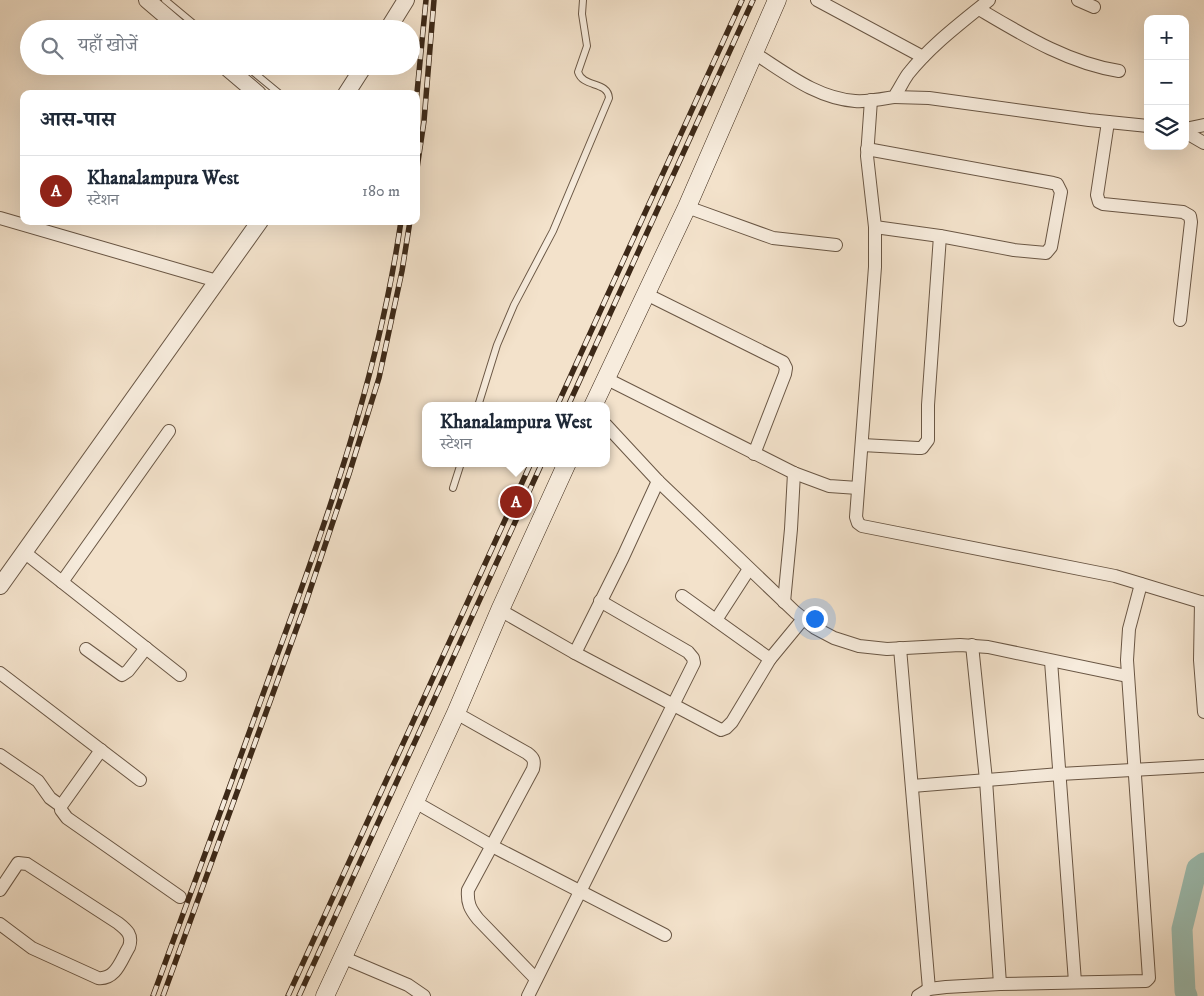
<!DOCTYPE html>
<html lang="hi">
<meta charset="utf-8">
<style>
:root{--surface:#fff;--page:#f6f6f7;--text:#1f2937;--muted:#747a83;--line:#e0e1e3;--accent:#8f2418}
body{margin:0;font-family:"IM FELL DW Pica","Noto Serif Devanagari",serif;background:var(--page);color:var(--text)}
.controls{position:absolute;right:15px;top:15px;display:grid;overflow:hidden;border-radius:10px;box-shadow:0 5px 20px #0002}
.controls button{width:45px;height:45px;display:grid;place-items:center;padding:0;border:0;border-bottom:1px solid var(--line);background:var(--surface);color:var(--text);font:25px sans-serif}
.you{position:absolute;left:814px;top:618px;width:18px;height:18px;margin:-12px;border:4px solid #fff;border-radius:50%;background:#1a73e8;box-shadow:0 0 0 8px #1a73e833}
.badge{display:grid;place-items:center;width:32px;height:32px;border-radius:50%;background:var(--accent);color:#fff;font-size:16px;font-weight:700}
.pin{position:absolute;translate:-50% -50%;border:2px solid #fff;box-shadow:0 1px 5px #0006}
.popup{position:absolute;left:422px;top:402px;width:188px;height:65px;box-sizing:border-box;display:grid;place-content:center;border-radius:10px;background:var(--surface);filter:drop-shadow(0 1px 4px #0005);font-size:16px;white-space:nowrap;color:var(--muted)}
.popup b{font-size:19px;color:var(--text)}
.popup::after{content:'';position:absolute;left:50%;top:100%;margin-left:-10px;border:10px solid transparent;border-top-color:var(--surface)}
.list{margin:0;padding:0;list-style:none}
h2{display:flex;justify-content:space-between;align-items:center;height:65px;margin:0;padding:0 20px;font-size:21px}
h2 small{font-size:16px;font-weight:400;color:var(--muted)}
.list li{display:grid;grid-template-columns:32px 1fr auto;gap:15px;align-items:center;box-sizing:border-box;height:70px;padding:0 20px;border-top:1px solid var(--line)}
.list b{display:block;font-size:19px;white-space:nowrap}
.list p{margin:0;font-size:16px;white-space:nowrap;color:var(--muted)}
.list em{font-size:16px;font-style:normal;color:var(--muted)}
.icon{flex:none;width:28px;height:28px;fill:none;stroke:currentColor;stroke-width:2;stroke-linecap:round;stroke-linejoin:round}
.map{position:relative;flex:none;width:1204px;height:996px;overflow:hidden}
.search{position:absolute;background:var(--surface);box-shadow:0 5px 20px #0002;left:20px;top:20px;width:400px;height:55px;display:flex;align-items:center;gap:12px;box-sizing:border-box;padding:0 18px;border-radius:28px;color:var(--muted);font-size:19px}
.panel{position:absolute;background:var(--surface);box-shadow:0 5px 20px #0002;left:20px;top:90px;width:400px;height:135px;border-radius:10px}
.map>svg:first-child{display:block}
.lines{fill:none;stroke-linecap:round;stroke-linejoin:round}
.river{stroke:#9cbeb2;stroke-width:21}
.service-casing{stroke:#6a5745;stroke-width:8}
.minor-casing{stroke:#6a5745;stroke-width:14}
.tertiary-casing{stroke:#6a5745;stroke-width:18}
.secondary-casing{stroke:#3d2918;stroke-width:19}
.service{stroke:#f7ecdd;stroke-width:6}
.minor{stroke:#f7ecdd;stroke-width:12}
.tertiary{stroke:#f7ecdd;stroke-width:16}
.secondary{stroke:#f7ecdd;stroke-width:18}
.rail-casing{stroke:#3d2918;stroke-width:5.5}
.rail{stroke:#f7ecdd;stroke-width:4;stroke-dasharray:11;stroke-linecap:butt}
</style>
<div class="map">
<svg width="1204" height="996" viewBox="0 0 1204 996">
<rect width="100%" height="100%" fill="#f3e2cb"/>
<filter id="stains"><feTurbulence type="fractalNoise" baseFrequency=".004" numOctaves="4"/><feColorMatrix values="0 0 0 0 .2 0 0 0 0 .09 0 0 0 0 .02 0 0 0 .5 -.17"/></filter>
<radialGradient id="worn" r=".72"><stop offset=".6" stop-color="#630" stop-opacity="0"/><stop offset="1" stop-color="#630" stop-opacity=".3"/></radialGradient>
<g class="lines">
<path class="river" d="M1187 996 1185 991 1182 929 1197 868 1204 863"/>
<defs>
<g id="service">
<path d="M165 0 200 29"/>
<path d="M246 66 280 94"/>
<path d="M478 406 497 345 514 305 553 231 609 98C608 81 583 88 578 72L587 46 582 14 583 0"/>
<path d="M453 488 461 463"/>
</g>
<g id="minor">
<path d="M817 0 923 57"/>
<path d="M1078 0 1094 7"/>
<path d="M979 9C1023 35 1068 63 1119 71"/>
<path d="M754 53C786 73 816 98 855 101 868 102 882 99 894 97 899 90 903 81 908 74 931 45 961 23 989 0"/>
<path d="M894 97 929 98 1089 120 1148 126"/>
<path d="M871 100 867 156 875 227V267L856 517 858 523 862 526 1115 576 1204 603"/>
<path d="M1108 122 1097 195 1099 202 1103 204 1183 212 1190 216 1191 222 1180 320"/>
<path d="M1185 129 1204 125"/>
<path d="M1185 132 1204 143"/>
<path d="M867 149 1053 183 1057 184 1061 192 1051 247 1046 253 1014 250 940 236 875 227"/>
<path d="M687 207 773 238 836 245"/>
<path d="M0 218 217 281"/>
<path d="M646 294 783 362 786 368 785 374 754 454"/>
<path d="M605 378 794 473 829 486 858 488"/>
<path d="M606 425 658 481 795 612 815 628 834 638 859 646 887 649 960 645 988 647 1127 676"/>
<path d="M862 445 918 448H922L928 440V405L940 236"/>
<path d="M24 552 180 675"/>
<path d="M62 582 169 431"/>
<path d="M682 596 770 659"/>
<path d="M784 602 791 529 794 473"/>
<path d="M1201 602 1200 660 1204 712"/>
<path d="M500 610 575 653 721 730 726 728 732 722 770 659 803 619"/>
<path d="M716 620 749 569"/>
<path d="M972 645 986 780 1000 984"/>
<path d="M900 648 929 989"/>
<path d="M86 649 122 675 128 671 146 648"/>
<path d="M575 653 623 557 658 481"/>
<path d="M1051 661 1075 982"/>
<path d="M0 673 140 780"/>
<path d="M456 713 527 753C534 758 535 761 533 769L468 890C467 903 470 909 478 919L536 979"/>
<path d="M101 750 61 806V810L67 818 180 897"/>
<path d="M0 755 38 781 50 798 61 806"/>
<path d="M912 786 1060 774 1204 766"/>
<path d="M415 802 492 846 665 935"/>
<path d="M0 890 18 863 27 864 118 923C127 930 133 935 129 947 121 960 116 980 98 978L32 948 0 924"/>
<path d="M342 957 408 985 424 996"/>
<path d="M528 996 694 663 693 658 688 652 600 601"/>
<path d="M918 996 929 989 946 987 1000 984 1146 981 1149 978 1127 660 1129 629 1141 584"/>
</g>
<g id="tertiary">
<path d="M147 0 181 29"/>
<path d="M388 29 406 0"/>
<path d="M225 66 258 94"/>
<path d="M346 94 364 66"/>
<path d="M0 586 260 221"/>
</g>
<g id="secondary">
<path d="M593 406 687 207 777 0"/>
<path d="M325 996 456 713 500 610 567 463"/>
</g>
</defs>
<use href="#service" class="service-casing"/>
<use href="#minor" class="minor-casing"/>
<use href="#tertiary" class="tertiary-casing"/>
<use href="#secondary" class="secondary-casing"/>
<use href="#service" class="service"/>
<use href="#minor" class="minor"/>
<use href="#tertiary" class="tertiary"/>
<use href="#secondary" class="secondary"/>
<defs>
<g id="rail">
<path d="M416 103 426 0"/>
<path d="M416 175 424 121 434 0"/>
<path d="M557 406 742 0"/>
<path d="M568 406 753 0"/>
<path d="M153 996C194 884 235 773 275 661 328 518 379 373 401 221"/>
<path d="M163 996 304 608 349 474 379 378 402 271 410 221"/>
<path d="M288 996 531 463"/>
<path d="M299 996 542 463"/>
</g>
</defs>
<use href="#rail" class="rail-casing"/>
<use href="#rail" class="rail"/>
</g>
<rect width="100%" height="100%" filter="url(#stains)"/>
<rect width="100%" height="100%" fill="url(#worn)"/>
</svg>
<div class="controls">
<button>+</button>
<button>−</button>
<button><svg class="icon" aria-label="layers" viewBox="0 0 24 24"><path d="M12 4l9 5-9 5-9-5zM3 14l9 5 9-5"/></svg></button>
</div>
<div class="you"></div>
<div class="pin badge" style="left:516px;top:502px">A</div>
<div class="popup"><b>Khanalampura West</b>स्टेशन</div>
<div class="search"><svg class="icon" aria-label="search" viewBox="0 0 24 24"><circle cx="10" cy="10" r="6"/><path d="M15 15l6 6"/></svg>यहाँ खोजें</div>
<section class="panel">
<h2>आस-पास<small></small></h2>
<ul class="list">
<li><span class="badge">A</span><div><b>Khanalampura West</b><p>स्टेशन</p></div><em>180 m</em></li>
</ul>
</section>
</div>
